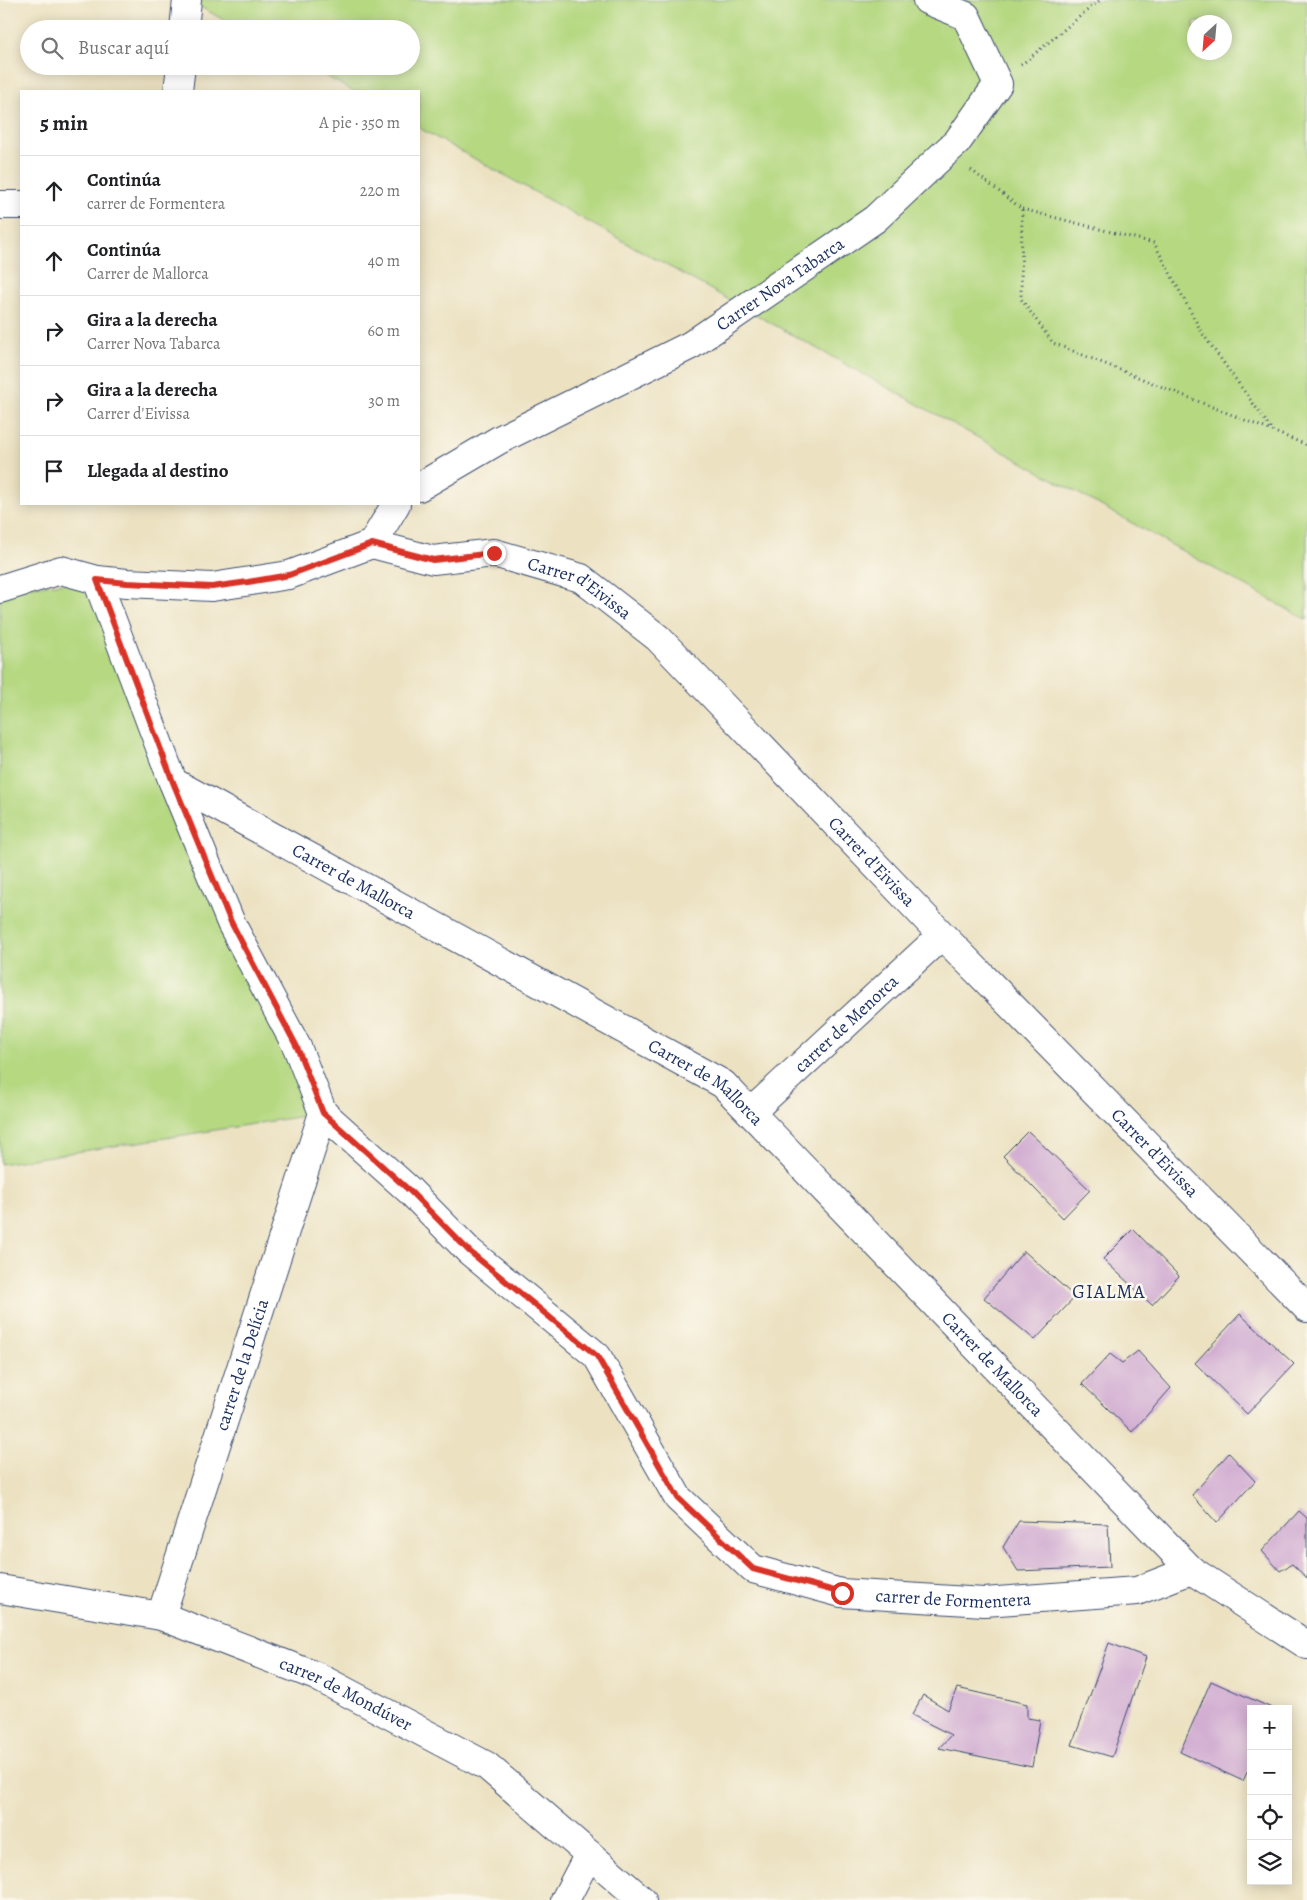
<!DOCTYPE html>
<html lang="es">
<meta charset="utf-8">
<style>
:root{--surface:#fff;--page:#f6f6f6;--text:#202124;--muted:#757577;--line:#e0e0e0}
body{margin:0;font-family:Alegreya,serif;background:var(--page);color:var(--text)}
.controls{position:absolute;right:15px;bottom:15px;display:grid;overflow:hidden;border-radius:0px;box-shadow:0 2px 12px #0003}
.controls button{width:45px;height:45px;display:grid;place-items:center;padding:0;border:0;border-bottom:1px solid var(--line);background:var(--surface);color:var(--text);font:25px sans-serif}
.compass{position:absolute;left:1187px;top:15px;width:45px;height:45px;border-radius:50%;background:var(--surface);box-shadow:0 2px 12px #0003;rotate:206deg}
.stop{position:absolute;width:15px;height:15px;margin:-11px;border:4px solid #d93025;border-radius:50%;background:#fff}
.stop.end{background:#d93025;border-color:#fff;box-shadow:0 1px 5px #0008}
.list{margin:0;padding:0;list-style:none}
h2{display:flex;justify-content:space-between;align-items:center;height:65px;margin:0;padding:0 20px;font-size:21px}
h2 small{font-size:16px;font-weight:400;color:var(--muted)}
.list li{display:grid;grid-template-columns:32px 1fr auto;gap:15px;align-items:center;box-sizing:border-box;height:70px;padding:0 20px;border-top:1px solid var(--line)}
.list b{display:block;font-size:19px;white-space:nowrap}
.list p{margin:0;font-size:16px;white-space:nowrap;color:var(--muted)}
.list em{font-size:16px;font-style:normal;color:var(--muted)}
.icon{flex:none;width:28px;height:28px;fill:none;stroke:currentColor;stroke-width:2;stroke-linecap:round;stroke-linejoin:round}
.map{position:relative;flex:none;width:1307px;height:1900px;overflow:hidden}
.search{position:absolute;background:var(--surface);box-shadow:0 2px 12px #0003;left:20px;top:20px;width:400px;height:55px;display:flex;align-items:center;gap:12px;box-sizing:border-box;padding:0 18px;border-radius:28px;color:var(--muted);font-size:19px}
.panel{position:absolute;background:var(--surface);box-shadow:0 2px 12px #0003;left:20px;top:90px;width:400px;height:415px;border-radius:0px}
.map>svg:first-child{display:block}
.green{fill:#b5d881;stroke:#688470;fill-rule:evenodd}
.building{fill:#d1add2}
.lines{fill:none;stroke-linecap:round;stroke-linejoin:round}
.minor-casing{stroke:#3a4a6d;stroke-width:30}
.path{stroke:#3a4a6d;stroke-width:3;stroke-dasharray:1 4;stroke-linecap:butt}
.minor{stroke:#fff;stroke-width:28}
.route{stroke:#d93025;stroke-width:6}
.labels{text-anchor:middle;stroke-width:5;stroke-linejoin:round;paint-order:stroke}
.street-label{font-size:18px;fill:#1b2f5e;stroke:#fbf7ec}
.neighbourhood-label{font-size:19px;letter-spacing:1px;fill:#1b2f5e;stroke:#fbf7ec}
</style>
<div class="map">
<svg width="1307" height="1900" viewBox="0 0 1307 1900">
<rect width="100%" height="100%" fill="#fbf7ec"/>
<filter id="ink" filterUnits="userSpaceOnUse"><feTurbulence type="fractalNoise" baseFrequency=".02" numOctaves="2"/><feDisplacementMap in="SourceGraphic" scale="10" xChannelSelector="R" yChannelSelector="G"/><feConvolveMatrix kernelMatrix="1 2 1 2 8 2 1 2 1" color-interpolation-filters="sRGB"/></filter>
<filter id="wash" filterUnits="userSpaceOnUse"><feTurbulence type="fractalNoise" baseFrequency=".0096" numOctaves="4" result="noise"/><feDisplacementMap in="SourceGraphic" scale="20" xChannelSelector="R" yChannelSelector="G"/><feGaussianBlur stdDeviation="1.12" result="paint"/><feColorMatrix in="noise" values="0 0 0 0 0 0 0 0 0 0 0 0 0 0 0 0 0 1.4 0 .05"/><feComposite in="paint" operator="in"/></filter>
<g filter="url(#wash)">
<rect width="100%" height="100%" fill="#ece2c2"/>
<g class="green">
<path d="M188 0H1307V620L419 128V91H353L307 66H411V29H240ZM1194 22H1224V52H1194Z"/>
<path d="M97 580 323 1113 0 1164V589Z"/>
</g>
<g id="blocks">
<g class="building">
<path d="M1028 1131 1090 1190 1063 1218 1003 1156Z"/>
<path d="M1133 1229 1179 1276 1152 1305 1103 1259Z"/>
<path d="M1024 1251 1075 1297 1035 1340 984 1298Z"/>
<path d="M1240 1314 1294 1364 1247 1414 1195 1363Z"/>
<path d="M1138 1351 1171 1388 1132 1432 1082 1384 1110 1354 1122 1363Z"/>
<path d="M1229 1453 1255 1481 1217 1523 1192 1495Z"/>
<path d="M1299 1511 1307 1518V1578L1292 1564 1280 1571 1262 1551Z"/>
<path d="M1019 1521 1108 1524 1110 1567 1018 1571 1003 1547Z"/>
<path d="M1109 1643 1146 1657 1112 1757 1072 1745Z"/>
<path d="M1211 1681 1274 1709H1251V1764L1243 1781 1180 1752Z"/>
<path d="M957 1688 1027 1704V1718L1040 1720 1032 1767 939 1748 951 1735 912 1715 923 1695 948 1710Z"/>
</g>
</g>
</g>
<g filter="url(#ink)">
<use href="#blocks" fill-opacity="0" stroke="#3a4a6d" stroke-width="1"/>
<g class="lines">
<defs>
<g id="minor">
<path d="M184 29 187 0"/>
<path d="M178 91 181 66"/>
<path d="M0 205H21"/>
<path id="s1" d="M419 487 499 440 691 345 875 219 947 151 957 142 998 84 966 16 927 0"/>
<path id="s2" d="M372 544 433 560 494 553 581 578 658 638 942 935 1307 1308"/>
<path id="s3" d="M97 580 173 782 723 1084 1191 1570 1307 1645"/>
<path d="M0 589 61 570 97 580 127 583 212 587 289 575 372 544 396 504"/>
<path id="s4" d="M173 782 231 923 297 1047 323 1113 410 1191 469 1251 597 1356 678 1498 753 1569 841 1593 984 1602 1137 1591 1191 1570"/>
<path id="s5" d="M751 1112 942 935"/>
<path id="s6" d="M0 1589 161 1616 316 1676 487 1766 642 1900"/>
<path id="s7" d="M161 1616 323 1113"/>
<path d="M565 1900 589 1854"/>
</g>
</defs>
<use href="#minor" class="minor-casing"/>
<g class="path">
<path d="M1021 65 1100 0"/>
<path d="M971 170 1022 209 1021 299 1053 343 1307 445"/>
<path d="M1022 209 1154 243 1202 333 1273 431"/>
</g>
<use href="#minor" class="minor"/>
</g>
</g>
<g class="lines" filter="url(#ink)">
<path class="route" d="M494 553 433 560 372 544 289 575 248 582 212 587 127 583 97 580 173 782 231 922 297 1047 323 1113 410 1191 469 1251 597 1356 678 1498 753 1569 842 1593"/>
</g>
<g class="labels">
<g class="street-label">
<text dy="6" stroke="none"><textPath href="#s1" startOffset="415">Carrer Nova Tabarca</textPath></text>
<text dy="6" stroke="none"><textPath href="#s2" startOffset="218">Carrer d'Eivissa</textPath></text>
<text dy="6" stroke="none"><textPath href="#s2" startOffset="622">Carrer d'Eivissa</textPath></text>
<text dy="6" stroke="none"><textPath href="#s3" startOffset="422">Carrer de Mallorca</textPath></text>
<text dy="6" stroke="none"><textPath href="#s5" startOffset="130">carrer de Menorca</textPath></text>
<text dy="6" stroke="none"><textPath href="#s3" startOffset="828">Carrer de Mallorca</textPath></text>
<text dy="6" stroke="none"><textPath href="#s2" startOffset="1028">Carrer d'Eivissa</textPath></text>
<text dy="6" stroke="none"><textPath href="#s7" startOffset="264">carrer de la Delícia</textPath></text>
<text dy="6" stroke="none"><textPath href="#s3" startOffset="1232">Carrer de Mallorca</textPath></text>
<text dy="6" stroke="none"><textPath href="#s4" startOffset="1201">carrer de Formentera</textPath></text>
<text dy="6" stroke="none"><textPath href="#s6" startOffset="364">carrer de Mondúver</textPath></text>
</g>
<g class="neighbourhood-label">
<text x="1109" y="1298">GIALMA</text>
</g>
</g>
</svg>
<div class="controls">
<button>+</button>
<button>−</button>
<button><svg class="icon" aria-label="locate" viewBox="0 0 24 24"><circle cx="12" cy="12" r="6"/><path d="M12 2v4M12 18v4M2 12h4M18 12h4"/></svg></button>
<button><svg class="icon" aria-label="layers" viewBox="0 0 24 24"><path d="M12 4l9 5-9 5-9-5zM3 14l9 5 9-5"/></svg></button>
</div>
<svg class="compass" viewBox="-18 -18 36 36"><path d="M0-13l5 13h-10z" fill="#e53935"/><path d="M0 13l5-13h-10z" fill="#757577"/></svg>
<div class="stop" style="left:842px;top:1593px"></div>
<div class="stop end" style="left:494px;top:553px"></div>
<div class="search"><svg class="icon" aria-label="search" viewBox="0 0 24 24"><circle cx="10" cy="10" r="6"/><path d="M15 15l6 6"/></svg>Buscar aquí</div>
<section class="panel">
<h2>5 min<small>A pie · 350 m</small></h2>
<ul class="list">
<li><svg class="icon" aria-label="ahead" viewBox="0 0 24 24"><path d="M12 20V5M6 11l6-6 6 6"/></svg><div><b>Continúa</b><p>carrer de Formentera</p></div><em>220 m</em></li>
<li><svg class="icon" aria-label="ahead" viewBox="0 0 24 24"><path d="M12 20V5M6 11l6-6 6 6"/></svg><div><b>Continúa</b><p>Carrer de Mallorca</p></div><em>40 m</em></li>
<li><svg class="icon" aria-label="right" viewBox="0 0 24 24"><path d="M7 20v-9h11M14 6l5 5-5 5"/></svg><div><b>Gira a la derecha</b><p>Carrer Nova Tabarca</p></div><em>60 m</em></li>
<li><svg class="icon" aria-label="right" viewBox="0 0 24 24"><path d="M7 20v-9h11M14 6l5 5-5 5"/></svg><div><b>Gira a la derecha</b><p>Carrer d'Eivissa</p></div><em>30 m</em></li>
<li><svg class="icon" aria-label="arrive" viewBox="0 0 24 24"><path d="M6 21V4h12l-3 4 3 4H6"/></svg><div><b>Llegada al destino</b></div></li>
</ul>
</section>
</div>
